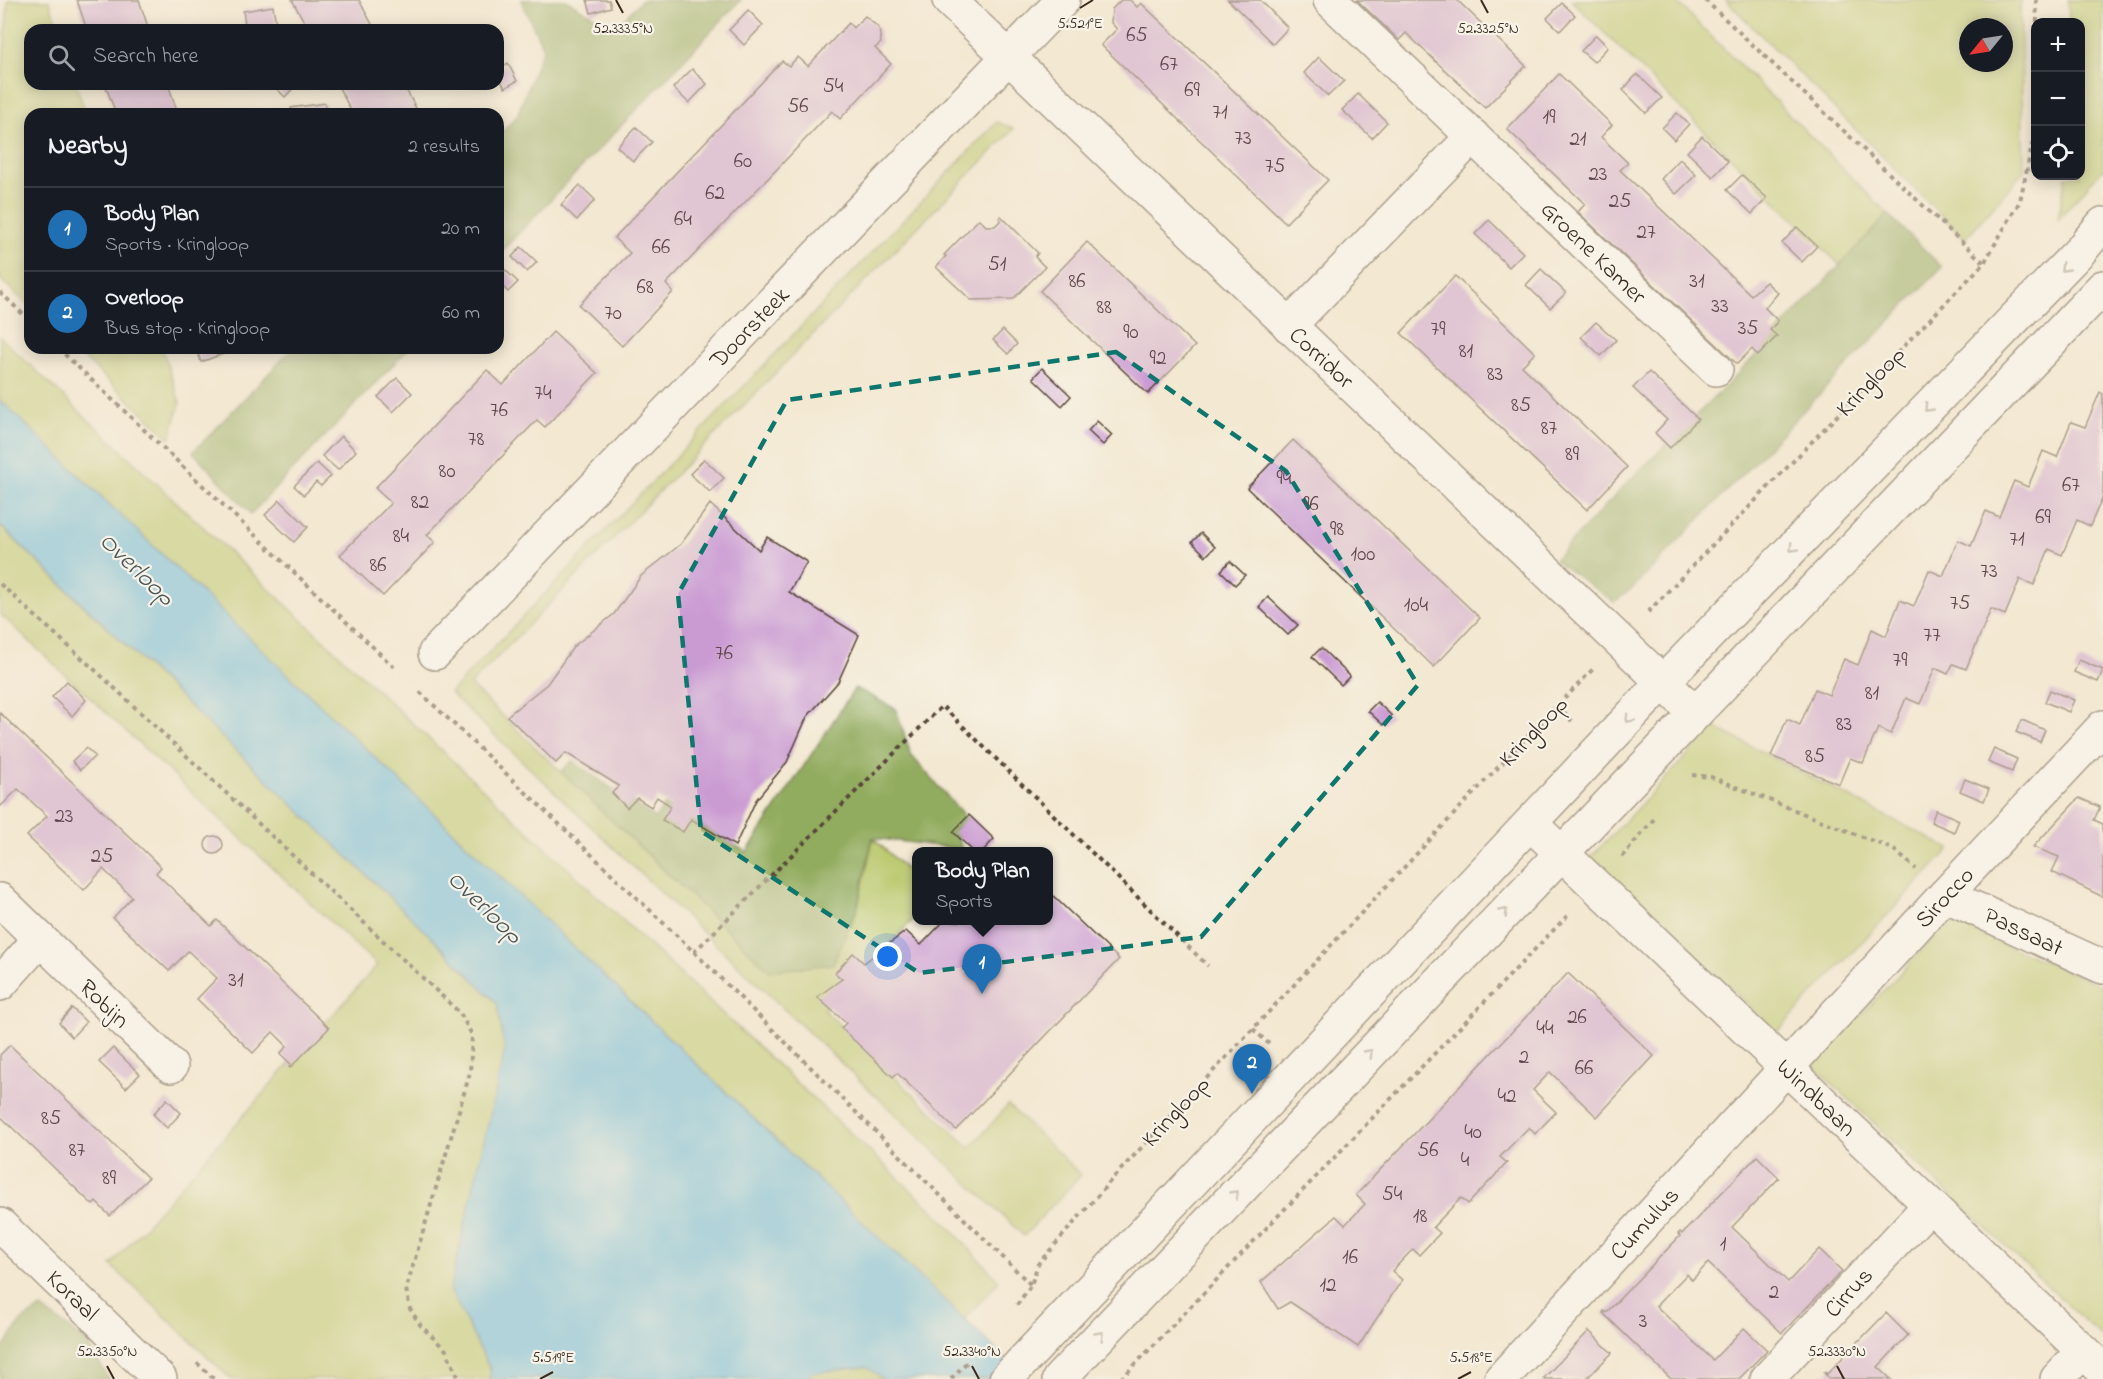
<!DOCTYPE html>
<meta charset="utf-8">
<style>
:root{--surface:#171b24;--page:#20242c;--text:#f1f3f6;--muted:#9ea1a6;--line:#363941;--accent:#1f6fb2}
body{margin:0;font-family:"Indie Flower",sans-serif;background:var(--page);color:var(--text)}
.controls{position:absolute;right:18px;top:18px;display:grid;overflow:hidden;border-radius:12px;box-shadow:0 3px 15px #0003}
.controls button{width:54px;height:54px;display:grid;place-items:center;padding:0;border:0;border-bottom:2px solid var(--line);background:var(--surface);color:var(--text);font:30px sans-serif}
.compass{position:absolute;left:1959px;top:18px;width:54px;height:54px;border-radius:50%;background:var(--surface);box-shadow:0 3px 15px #0003;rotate:240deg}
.you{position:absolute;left:888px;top:957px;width:21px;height:21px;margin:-15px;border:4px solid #fff;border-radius:50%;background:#1a73e8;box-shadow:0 0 0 9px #1a73e833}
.badge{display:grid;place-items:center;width:39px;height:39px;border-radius:50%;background:var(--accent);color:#fff;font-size:20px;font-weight:700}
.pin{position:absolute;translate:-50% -50px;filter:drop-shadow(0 2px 3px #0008)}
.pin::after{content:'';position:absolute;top:32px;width:21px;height:18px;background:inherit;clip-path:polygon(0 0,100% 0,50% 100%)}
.popup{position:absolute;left:912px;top:847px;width:141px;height:78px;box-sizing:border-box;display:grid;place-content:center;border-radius:12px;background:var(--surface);filter:drop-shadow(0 2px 4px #0005);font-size:20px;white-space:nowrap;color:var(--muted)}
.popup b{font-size:22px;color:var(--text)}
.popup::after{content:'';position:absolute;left:50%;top:100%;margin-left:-12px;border:12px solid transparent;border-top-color:var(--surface)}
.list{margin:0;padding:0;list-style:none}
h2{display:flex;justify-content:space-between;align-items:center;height:78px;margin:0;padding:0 24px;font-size:26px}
h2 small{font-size:20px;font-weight:400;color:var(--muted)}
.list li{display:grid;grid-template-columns:39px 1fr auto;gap:18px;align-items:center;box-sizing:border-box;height:84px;padding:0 24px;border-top:2px solid var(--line)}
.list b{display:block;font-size:22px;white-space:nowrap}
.list p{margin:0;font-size:20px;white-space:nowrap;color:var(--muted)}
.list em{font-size:20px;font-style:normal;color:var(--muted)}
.icon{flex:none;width:33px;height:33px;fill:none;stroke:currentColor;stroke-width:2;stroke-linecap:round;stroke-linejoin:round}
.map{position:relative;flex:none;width:2103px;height:1379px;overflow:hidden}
.search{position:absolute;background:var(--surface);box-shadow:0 3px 15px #0003;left:24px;top:24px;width:480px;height:66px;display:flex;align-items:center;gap:15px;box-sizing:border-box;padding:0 21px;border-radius:18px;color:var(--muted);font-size:22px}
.panel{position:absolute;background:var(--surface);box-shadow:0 3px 15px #0003;left:24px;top:108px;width:480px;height:246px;border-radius:18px}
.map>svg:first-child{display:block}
.green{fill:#b9c86b;stroke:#7a7944;stroke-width:1.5;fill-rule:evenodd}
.forest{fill:#92ac5f;stroke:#666b3e;stroke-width:1.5}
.water{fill:#65bbe2;stroke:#507280;stroke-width:1.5}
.building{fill:#ca9bd3}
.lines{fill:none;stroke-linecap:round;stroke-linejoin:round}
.minor-casing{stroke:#574639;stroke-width:36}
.tertiary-casing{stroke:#574639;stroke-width:36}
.path{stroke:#574639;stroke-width:4;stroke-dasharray:4.5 4.5;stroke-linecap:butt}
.minor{stroke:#fff;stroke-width:33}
.tertiary{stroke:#fff;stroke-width:33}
.oneway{stroke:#a79f9a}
.marked{fill:none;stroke:#0f766e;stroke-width:4.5;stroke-dasharray:12 8;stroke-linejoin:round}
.ticks{fill:none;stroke:#3b2a1e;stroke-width:2}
.labels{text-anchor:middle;stroke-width:4.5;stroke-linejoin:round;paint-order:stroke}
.number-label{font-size:21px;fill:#5f464b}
.street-label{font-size:24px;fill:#3b2a1e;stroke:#f7f3e8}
.water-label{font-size:26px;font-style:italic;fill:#485659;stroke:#f7f3e8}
.ticks-label{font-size:15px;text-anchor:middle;fill:#3b2a1e;stroke:#f7f3e8;stroke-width:4.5;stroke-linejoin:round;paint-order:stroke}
</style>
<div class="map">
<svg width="2103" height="1379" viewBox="0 0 2103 1379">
<rect width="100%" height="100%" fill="#f7f3e8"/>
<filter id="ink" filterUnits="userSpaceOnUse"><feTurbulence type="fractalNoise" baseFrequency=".0167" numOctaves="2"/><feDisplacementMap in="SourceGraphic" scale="12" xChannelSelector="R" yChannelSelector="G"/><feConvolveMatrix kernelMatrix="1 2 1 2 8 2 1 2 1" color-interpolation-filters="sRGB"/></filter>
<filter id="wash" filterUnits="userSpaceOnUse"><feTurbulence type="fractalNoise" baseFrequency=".008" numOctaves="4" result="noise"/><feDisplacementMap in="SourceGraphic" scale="24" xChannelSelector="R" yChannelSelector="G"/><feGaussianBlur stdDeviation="1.35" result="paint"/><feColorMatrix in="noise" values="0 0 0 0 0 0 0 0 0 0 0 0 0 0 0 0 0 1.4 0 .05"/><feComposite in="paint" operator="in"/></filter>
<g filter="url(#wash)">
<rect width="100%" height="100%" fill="#f3e8d1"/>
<g class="green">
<path d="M8 0H49L59 30H30V84H76L86 114H30V307L0 279V105Z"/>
<path d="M1571 0H1675L1888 214 1840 265Z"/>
<path d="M1726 0H2020L2024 171 1965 239ZM1968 27H2004V63H1968Z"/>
<path d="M2068 0H2103V169L2058 219 2066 176H2080V22H2069Z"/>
<path d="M997 122 1014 129 470 685 770 971 857 909 873 838 916 879V917L823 1009 970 1148 1008 1105 1081 1175 1024 1236 450 693Z"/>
<path d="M0 337 944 1221 999 1281 964 1319 0 400Z"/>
<path d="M73 348H162L180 403 170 438Z"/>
<path d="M0 526 419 925 497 1003 505 1051 450 1289 491 1372 489 1379H231L111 1265 377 965 0 614Z"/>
<path d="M1714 727 1950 849 1777 1032 1591 857Z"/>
<path d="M1949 921 2103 986V1338L1813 1066Z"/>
<path d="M866 1366 884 1379H806L812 1373Z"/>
</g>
<g class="forest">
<path d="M521 0H566L615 28 642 0H741L498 255V136L517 116 543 48Z"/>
<path d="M1888 214 1942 267 1633 588 1614 602 1554 560 1628 482 1736 376Z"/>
<path d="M293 348H409L251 514 193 452Z"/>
<path d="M855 688 896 709 911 755 967 819 955 829 962 849 873 838 857 909 833 964 770 971 561 772 572 761 655 818 665 805 747 852Z"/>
<path d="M41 1308 85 1340 109 1379H0V1353L21 1321Z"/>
</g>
<path class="water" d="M0 400 964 1319 1027 1379H884L866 1367 812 1373 806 1379H489L491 1371 450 1289 505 1051 497 1003 419 925 0 525Z"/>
<g id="blocks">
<g class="building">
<path d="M77 0H139L149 30H87Z"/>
<path d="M292 0H359L375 30H309Z"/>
<path d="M587 0H609L611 7 591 13Z"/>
<path d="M1121 0H1130L1137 7 1141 3 1328 180 1286 223 1101 45 1117 29 1111 23 1112 9Z"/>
<path d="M1228 0H1260L1288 28 1273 44Z"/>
<path d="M1357 0H1457L1526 66 1485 108 1406 33 1399 40Z"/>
<path d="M1562 3 1575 15 1560 31 1547 18Z"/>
<path d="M273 6 277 30H246L243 11Z"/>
<path d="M748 10 763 25 744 45 729 30Z"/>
<path d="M865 16 879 28 881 43 875 48 891 64 840 119 832 111 777 169 666 284 673 292 622 346 579 305 630 253 614 238 782 61 789 66 798 57 808 66 849 23 853 28Z"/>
<path d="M1596 35 1608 47 1594 62 1581 51Z"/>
<path d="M1319 57 1344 81 1328 96 1304 73Z"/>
<path d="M508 63 517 81 505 88 498 75V70Z"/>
<path d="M692 69 707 84 689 103 673 88Z"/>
<path d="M1559 74 1612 125 1601 137 1628 163 1620 170 1751 295 1766 282 1778 293 1765 308 1778 321 1770 330 1777 336 1758 356 1752 349 1737 364 1578 212 1585 204 1507 129Z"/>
<path d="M1637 74 1662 98 1646 113 1623 90Z"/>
<path d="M105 84H168L178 114H116Z"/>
<path d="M272 84H297L285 97Z"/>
<path d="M337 84H403L419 114H353Z"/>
<path d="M1358 94 1387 122 1372 138 1342 110Z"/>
<path d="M325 103 326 114H292L291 108Z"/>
<path d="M1677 113 1689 124 1674 140 1662 128Z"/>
<path d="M636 127 652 142 633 161 617 147Z"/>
<path d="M1702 136 1728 161 1713 177 1687 152Z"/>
<path d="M1680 159 1696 175 1676 194 1661 179Z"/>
<path d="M1742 175 1767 198 1752 214 1727 190Z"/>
<path d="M580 185 595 200 577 220 561 205Z"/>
<path d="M1001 216 1038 253 1035 257 1045 267 1013 299 971 300 936 267 946 256 944 255 979 219 986 226H995L1001 220 999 218Z"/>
<path d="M1489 220 1523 253 1509 267 1475 234Z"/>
<path d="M1797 227 1817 246 1802 262 1782 243Z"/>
<path d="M1087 242 1195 346 1148 394 1040 291Z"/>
<path d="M521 247 537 262 527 272 512 257Z"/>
<path d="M502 267 518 282 508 292 498 282V272Z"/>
<path d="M1541 269 1566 293 1550 308 1526 285Z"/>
<path d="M1455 276 1535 353 1522 366 1627 467 1587 510 1401 333Z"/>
<path d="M1596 322 1616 340 1601 356 1581 337Z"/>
<path d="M1003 330 1017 344 1008 354 993 340Z"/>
<path d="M553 332 597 373 545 427 537 420 427 535 435 542 383 596 340 555 391 503 375 488 487 370 503 385Z"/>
<path d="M196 348H239L201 362Z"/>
<path d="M1042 368 1071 396 1062 406 1033 378Z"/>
<path d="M1649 372 1698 419 1670 448 1655 433 1667 420 1633 388Z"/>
<path d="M397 378 412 393 393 412 378 397Z"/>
<path d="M2100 392 2103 394V496L2090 526 2077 520 2062 555 2049 549 2034 585 2020 579 2005 615 1991 609 1966 669 1953 664 1948 674 1935 668 1920 704 1906 698 1891 734 1878 728 1863 763 1850 758 1839 784 1771 756 1787 719 1800 725 1815 689 1829 695 1844 659 1858 665 1872 629 1886 636 1900 600 1914 606 1929 570 1943 576 1958 540 1971 546 1986 511 1999 517 2014 481 2028 487 2043 451 2057 457 2071 422 2085 427Z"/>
<path d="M1097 421 1112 435 1103 445 1088 431Z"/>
<path d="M341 436 356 451 338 470 322 456Z"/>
<path d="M1293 440 1480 618 1434 667 1247 488Z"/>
<path d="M704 459 724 478 710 492 690 474Z"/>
<path d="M317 463 331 476 321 486 316 482 304 495 294 486Z"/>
<path d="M280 500 308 527 294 542 265 515Z"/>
<path d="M710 504 759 550 767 537 807 562 789 592 859 635 838 682 807 717 787 762 756 800 735 846 691 819 683 832 662 820 671 806 657 797 651 807 637 798 627 808 612 793 619 786 566 753 556 763 507 716 547 684 574 646 614 614 641 576 681 544Z"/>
<path d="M1201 533 1215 547 1206 556 1192 542Z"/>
<path d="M1230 561 1245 575 1235 585 1221 571Z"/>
<path d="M1268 597 1298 625 1288 635 1259 607Z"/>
<path d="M1321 648 1350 676 1341 685 1312 657Z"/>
<path d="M2079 660 2103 670 2098 682 2074 672Z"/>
<path d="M67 681 86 700 72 716 52 697Z"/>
<path d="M2050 690 2074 700 2069 712 2045 702Z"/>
<path d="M1377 702 1392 716 1383 725 1368 711Z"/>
<path d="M0 713 161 867 156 873 211 926 217 920 329 1028 290 1068 289 1067 291 1064 280 1054 287 1046 273 1032 253 1053 197 999 217 978 188 951 169 971 114 919 113 918 132 897 103 869 84 890 27 836 47 816 18 789 0 807Z"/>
<path d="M2022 720 2045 730 2040 742 2016 732Z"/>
<path d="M86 748 95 756 80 770 72 761Z"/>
<path d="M1994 749 2017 759 2012 772 1988 762Z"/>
<path d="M1965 779 1989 789 1984 801 1960 791Z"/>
<path d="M2079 798 2100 807 2094 820 2103 824V897L2052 872 2059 857 2033 847Z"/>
<path d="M1936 810 1959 820 1954 832 1931 822Z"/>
<path d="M969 815 994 839 982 852H974L953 832Z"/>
<circle cx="214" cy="845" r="9"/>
<path d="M1048 891 1119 959 956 1130 897 1073 893 1077 841 1028 846 1023 817 997 842 979 835 973 853 953 864 963 906 931 921 945 944 921H1048Z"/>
<path d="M1568 973 1654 1056 1597 1117 1550 1072 1533 1090 1556 1112 1535 1134 1529 1127 1500 1157 1507 1163 1468 1204 1461 1198 1433 1227 1440 1233 1419 1255 1413 1249 1392 1271 1402 1280 1358 1347 1290 1302 1278 1309 1261 1282 1336 1216 1345 1225 1365 1204 1356 1195Z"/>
<path d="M72 1008 86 1022 72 1037 59 1023Z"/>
<path d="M10 1045 148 1178 110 1216 96 1202 93 1205 0 1116V1055Z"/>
<path d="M113 1048 140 1074 126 1088 99 1062Z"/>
<path d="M167 1099 181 1113 167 1128 153 1114Z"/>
<path d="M1757 1156 1779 1178 1732 1227 1788 1282 1819 1249 1842 1271 1782 1333 1708 1263 1692 1280 1687 1274 1656 1306 1713 1360 1744 1328 1767 1350 1739 1379H1671L1603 1313 1604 1311 1606 1313 1680 1236 1678 1234 1680 1232 1682 1234Z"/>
<path d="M1886 1313 1908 1335 1878 1367 1891 1379H1830L1824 1373 1825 1372 1827 1374Z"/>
<path d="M1589 1331 1612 1353 1586 1379H1543Z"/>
</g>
</g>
</g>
<g filter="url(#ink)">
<use href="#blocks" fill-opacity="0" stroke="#574639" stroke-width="1.5"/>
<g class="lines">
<defs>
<g id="minor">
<path d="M949 0 1695 713"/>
<path d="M1330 0 1716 369"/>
<path d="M1289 326 1473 136"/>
<path d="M435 653 1063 0"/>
<path d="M1531 824 2103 1370"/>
<path d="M1945 895 2103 967"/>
<path d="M0 900 171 1066"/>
<path d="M0 984 40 939"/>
<path d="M0 1225 160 1379"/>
<path d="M1501 1379 1945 895 2103 727"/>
<path d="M1767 1379 1930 1205"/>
<path d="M2057 1379 2083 1351"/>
</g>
<g id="tertiary">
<path d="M1006 1379 1663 682 2080 251 2103 224"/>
<path d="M1059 1379 2103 287"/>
</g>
</defs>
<use href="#minor" class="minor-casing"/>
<use href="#tertiary" class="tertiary-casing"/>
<g class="path">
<path d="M1705 0 1984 263"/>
<path d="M2036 0 2037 22"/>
<path d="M0 292 30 321"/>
<path d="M58 348 397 670"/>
<path d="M0 584 106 680 460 1013 472 1035 470 1073 406 1289 410 1309 421 1326 446 1350 459 1379"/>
<path d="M1648 612 1984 263 2020 201 2036 127"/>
<path d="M420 692 694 952 1031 1285"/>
<path d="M1557 706 1572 721"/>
<path d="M1692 775 1711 777 1893 849 1916 869"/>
<path d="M1622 857 1654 819"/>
<path d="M694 952 942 706 1208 966"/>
<path d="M1253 1029 1269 1044"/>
<path d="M1017 1305 1031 1285 1038 1264 1113 1178 1485 781 1593 669"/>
<path d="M197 1363 214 1379"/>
<path d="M951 1379 969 1360"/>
<path d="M1121 1379 1568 915"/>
</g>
<use href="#minor" class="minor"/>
<use href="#tertiary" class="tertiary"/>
</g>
<defs><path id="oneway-chevron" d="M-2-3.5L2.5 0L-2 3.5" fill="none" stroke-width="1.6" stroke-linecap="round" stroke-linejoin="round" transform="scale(1.5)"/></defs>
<g class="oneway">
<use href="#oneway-chevron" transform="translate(2064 268) rotate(134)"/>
<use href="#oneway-chevron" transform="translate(1928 408) rotate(134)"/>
<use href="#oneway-chevron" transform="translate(1793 548) rotate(134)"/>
<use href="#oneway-chevron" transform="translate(1629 719) rotate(133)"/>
<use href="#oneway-chevron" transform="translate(1504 912) rotate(-46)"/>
<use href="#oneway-chevron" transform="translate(1369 1053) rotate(-46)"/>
<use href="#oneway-chevron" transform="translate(1235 1194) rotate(-46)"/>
<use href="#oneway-chevron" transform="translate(1100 1335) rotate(-46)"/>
</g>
</g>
<path d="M0 0H2103V1379H0ZM1116 352 1286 471 1418 685 1201 937 919 973 701 831 678 594 787 400Z" fill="#f3e8d1" fill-opacity=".55" fill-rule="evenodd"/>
<path class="marked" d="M1116 352 1286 471 1418 685 1201 937 919 973 701 831 678 594 787 400Z"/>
<path class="ticks" d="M616 0 623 13M1481 0 1488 13M1080 8 1093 0M107 1366 114 1379M972 1366 979 1379M1837 1366 1844 1379M540 1379 553 1372M1458 1379 1471 1372"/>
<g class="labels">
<g class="number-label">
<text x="1137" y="41">65</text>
<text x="1169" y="70">67</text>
<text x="833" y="92">54</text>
<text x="1192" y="96">69</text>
<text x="798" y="112">56</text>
<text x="1220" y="118">71</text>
<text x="1549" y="123">19</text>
<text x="1243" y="144">73</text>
<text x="1578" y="145">21</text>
<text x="743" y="167">60</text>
<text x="1275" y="172">75</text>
<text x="1598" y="180">23</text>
<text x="715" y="199">62</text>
<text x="1620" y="207">25</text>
<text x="683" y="225">64</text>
<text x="1646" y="238">27</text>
<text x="661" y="253">66</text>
<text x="997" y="270">51</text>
<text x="1077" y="287">86</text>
<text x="1697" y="287">31</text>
<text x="645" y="293">68</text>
<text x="1720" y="312">33</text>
<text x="1104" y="313">88</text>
<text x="613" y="319">70</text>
<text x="1748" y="334">35</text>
<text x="1438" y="335">79</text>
<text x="1131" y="338">90</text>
<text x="1466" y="357">81</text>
<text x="1158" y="364">92</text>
<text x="1495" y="380">83</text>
<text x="543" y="399">74</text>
<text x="1521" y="411">85</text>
<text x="499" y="416">76</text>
<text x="1549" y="434">87</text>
<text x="476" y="445">78</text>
<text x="1572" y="460">89</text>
<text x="447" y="477">80</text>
<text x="1284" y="484">94</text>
<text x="2071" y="491">67</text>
<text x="420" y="508">82</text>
<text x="1311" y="510">96</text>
<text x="2043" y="523">69</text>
<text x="1337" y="535">98</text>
<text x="401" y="542">84</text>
<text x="2017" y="545">71</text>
<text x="1363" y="560">100</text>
<text x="378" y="571">86</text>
<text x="1989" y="577">73</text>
<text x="1960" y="609">75</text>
<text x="1416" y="611">104</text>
<text x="1932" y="641">77</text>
<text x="724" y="659">76</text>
<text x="1900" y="666">79</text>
<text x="1872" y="699">81</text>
<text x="1844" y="730">83</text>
<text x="1815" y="762">85</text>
<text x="64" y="822">23</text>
<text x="102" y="862">25</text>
<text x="236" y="986">31</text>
<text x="1577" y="1023">26</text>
<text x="1545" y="1034">44</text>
<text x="1524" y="1063">2</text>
<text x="1584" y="1074">66</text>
<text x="1507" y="1102">42</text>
<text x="51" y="1124">85</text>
<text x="1473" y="1138">40</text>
<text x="77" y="1156">87</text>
<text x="1428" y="1156">56</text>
<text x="1465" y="1166">4</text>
<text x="109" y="1184">89</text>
<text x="1392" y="1200">54</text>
<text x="1420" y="1222">18</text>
<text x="1723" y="1250">1</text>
<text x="1350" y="1263">16</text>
<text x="1328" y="1291">12</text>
<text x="1774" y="1298">2</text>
<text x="1643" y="1327">3</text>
</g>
<g class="street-label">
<text transform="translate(1594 252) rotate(44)" y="8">Groene Kamer</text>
<text transform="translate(749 327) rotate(-46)" y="8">Doorsteek</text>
<text transform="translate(1322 357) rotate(43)" y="8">Corridor</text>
<text transform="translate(1870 381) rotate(-46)" y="8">Kringloop</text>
<text transform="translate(1533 731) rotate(-46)" y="8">Kringloop</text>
<text transform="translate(1944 897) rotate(-47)" y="8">Sirocco</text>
<text transform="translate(2024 931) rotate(25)" y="8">Passaat</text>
<text transform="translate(105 1003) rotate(44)" y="8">Robijn</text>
<text transform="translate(1817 1097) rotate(44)" y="8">Windbaan</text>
<text transform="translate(1175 1111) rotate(-47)" y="8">Kringloop</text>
<text transform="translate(1644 1223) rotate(-47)" y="8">Cumulus</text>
<text transform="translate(1848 1292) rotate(-47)" y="8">Cirrus</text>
<text transform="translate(73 1295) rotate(44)" y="8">Koraal</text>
</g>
<g class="water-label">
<text transform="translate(138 568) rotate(44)" y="9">Overloop</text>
<text transform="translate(486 906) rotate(44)" y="9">Overloop</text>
</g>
</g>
<g class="ticks-label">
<text x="1080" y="28">5.521°E</text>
<text x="1488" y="33">52.3325°N</text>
<text x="623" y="33">52.3335°N</text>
<text x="107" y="1356">52.3350°N</text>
<text x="972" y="1356">52.3340°N</text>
<text x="1837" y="1356">52.3330°N</text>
<text x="553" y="1362">5.519°E</text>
<text x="1471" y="1362">5.518°E</text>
</g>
</svg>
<div class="controls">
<button>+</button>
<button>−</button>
<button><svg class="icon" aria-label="locate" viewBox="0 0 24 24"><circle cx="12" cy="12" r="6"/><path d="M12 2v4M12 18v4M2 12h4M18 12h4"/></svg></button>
</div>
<svg class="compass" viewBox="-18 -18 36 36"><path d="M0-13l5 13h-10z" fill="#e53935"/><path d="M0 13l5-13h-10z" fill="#9ea1a6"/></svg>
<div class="you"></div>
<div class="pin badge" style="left:982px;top:994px">1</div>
<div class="popup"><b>Body Plan</b>Sports</div>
<div class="pin badge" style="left:1252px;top:1094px">2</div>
<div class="search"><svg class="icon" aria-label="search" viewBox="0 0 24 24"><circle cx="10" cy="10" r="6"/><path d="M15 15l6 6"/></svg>Search here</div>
<section class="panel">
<h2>Nearby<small>2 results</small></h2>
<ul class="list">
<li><span class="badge">1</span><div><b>Body Plan</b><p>Sports · Kringloop</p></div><em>20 m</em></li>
<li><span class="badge">2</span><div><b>Overloop</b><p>Bus stop · Kringloop</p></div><em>60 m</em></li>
</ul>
</section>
</div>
